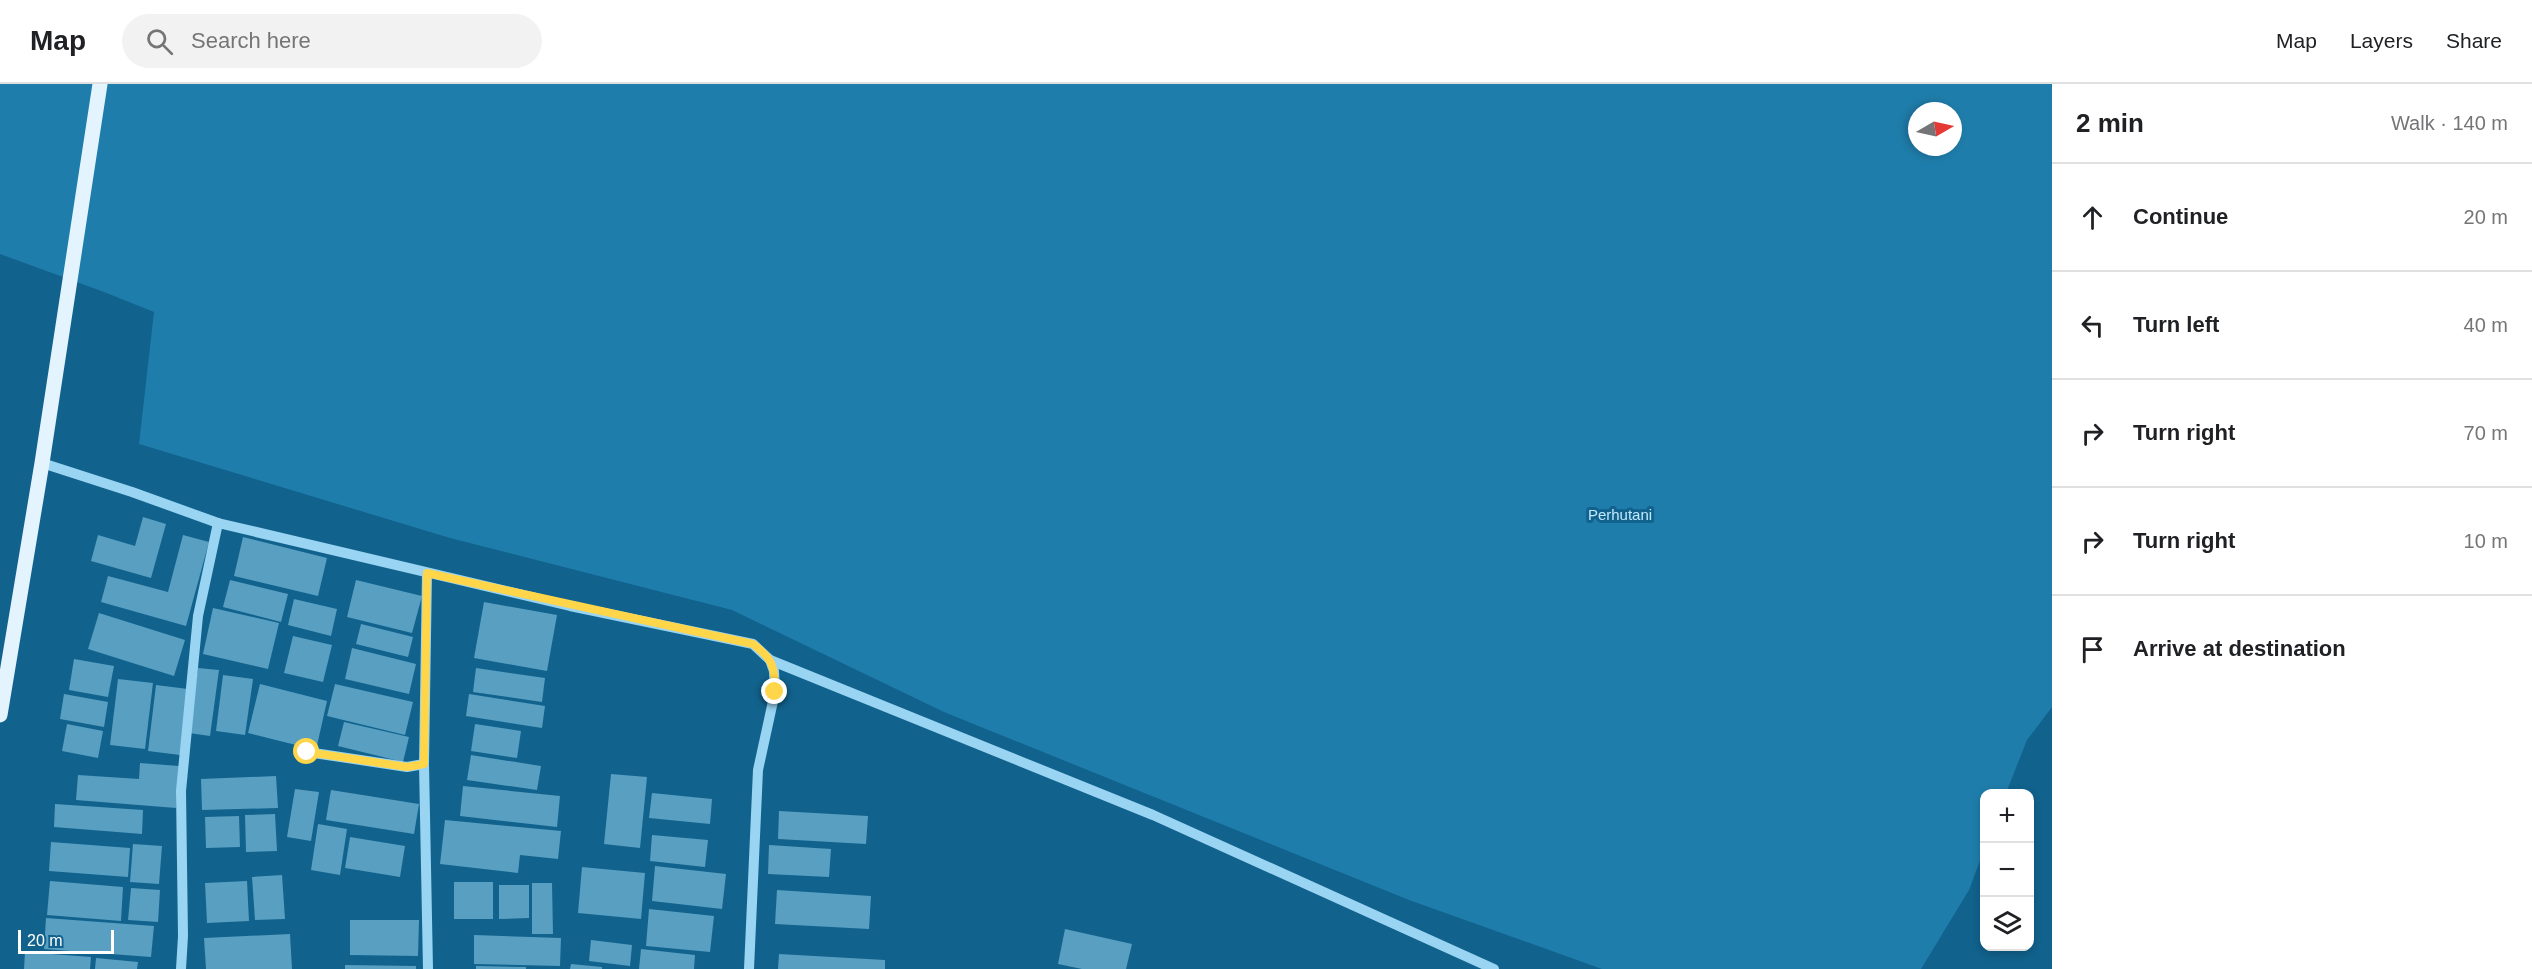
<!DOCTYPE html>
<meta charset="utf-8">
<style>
:root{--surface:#fff;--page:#f2f2f2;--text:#202124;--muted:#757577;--line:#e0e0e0}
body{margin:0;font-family:Helvetica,sans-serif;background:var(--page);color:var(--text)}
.controls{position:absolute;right:18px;bottom:18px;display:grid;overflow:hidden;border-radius:12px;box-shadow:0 3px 9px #0003}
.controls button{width:54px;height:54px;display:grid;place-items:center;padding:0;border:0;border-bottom:2px solid var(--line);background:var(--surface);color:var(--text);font:30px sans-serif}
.compass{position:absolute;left:1908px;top:18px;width:54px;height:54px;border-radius:50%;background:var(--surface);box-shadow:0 3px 9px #0003;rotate:81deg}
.scale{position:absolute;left:18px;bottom:15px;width:96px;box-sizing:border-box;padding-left:6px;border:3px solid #fff;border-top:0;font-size:16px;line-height:21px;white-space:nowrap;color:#fff;-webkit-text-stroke:4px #11628d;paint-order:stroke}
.stop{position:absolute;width:18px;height:18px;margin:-14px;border:4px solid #ffd54a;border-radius:50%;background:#fff}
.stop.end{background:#ffd54a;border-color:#fff;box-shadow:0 2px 6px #0008}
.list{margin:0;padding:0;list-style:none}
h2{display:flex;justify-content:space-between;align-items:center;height:78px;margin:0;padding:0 24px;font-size:26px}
h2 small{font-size:20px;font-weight:400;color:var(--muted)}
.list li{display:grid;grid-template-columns:39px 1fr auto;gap:18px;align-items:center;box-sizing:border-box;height:108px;padding:0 24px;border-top:2px solid var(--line)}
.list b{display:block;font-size:22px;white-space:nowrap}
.list em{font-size:20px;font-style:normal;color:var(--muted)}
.icon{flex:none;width:33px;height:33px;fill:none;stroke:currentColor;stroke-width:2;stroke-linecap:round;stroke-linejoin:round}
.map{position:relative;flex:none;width:2052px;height:885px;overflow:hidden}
header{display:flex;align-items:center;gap:36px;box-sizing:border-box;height:84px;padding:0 30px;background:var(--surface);border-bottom:2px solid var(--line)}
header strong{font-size:28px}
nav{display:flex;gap:33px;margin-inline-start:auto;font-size:21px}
.search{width:420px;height:54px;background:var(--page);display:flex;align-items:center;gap:15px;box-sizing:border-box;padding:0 21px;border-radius:33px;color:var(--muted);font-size:22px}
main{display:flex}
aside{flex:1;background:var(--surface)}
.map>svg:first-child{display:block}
.green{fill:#1f7dab;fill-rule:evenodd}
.building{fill:#589fc2}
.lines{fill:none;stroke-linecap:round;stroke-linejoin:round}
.minor{stroke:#99d4f2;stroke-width:10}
.major{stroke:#e4f4ff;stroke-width:15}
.route{stroke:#ffd54a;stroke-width:8}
.labels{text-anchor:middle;stroke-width:6;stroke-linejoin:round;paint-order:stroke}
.park-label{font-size:15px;fill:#c0e9fd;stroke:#11628d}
</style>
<header>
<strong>Map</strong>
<div class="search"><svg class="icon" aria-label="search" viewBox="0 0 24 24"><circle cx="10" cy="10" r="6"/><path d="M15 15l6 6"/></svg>Search here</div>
<nav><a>Map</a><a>Layers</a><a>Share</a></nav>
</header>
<main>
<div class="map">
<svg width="2052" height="885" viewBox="0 0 2052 885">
<rect width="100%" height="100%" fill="#11628d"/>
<path class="green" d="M0 0H2052V623L2027 656 2006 709 1984 710V766L1969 806 1921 885H1602L1409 816 944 628 732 526 450 454 139 360 154 228 104 208 0 170ZM1917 27H1953V63H1917Z"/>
<g class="building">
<path d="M143 433 166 440 151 494 91 477 98 451 135 462Z"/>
<path d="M183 451 209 458 186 542 101 518 108 492 168 508Z"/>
<path d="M243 453 327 474 318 512 234 492Z"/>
<path d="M230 496 288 510 281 538 223 523Z"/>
<path d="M356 496 422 512 412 549 347 533Z"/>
<path d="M294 515 337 525 331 552 288 541Z"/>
<path d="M484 518 557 531 547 587 474 574Z"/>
<path d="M213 524 279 539 268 585 203 570Z"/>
<path d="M99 529 185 556 174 592 88 565Z"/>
<path d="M361 540 413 553 408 573 356 560Z"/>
<path d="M293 552 332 561 323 598 284 589Z"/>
<path d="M352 564 416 580 409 610 345 595Z"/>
<path d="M74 575 114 582 108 613 69 606Z"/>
<path d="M198 584 219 586 210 652 189 649Z"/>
<path d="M476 584 545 594 542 618 473 608Z"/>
<path d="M223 591 253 595 245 651 216 647Z"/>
<path d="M118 595 153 599 145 665 110 661Z"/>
<path d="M260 600 327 617 316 666 248 649Z"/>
<path d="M335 600 413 618 405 651 327 632Z"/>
<path d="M156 601 188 605 180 671 148 667Z"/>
<path d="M64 610 108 618 104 643 60 635Z"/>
<path d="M469 610 545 622 542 644 466 632Z"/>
<path d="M344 638 409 653 403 678 338 662Z"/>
<path d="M67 640 103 647 98 674 62 667Z"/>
<path d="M475 640 521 647 517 674 471 667Z"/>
<path d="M471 671 541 682 537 706 467 696Z"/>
<path d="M140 679 179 682 176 724 76 716 78 691 139 695Z"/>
<path d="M611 690 647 693 640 764 604 760Z"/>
<path d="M276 692 278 724 202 726 201 695Z"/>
<path d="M463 702 560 712 557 743 460 732Z"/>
<path d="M295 705 319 708 311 757 287 753Z"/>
<path d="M331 706 419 720 414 750 326 736Z"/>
<path d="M652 709 712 715 710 740 649 734Z"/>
<path d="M55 720 143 726 142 750 54 743Z"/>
<path d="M779 727 868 732 866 760 778 755Z"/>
<path d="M275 730 277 767 246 768 245 731Z"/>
<path d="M239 732 240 763 206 764 205 733Z"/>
<path d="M445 736 561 747 558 775 520 771 518 789 440 780Z"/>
<path d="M318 740 347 745 340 791 311 786Z"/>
<path d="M652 751 708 756 705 783 650 777Z"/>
<path d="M350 753 405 762 400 793 345 784Z"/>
<path d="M51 758 130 764 128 793 49 787Z"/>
<path d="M133 760 162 762 159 800 130 798Z"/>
<path d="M769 761 831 765 829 793 768 790Z"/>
<path d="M655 782 726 790 722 825 652 817Z"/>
<path d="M582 783 645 789 641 835 578 829Z"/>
<path d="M282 791 285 835 255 836 252 793Z"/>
<path d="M50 797 123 803 121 837 47 831Z"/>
<path d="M247 797 249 837 207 839 205 799Z"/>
<rect x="454" y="798" width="39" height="37"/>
<path d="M532 799H552L553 850H532Z"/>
<path d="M499 801H529V834L499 835Z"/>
<path d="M131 804 160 806 158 838 128 836Z"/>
<path d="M777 806 871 812 869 845 775 840Z"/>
<path d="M649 825 714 832 710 868 646 862Z"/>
<path d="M46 834 154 842 151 873 44 865Z"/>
<path d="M350 836H419L418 872 350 871Z"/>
<path d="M1065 845 1132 860 1126 885H1082L1058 880Z"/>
<path d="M290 850 292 885H206L204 854Z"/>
<path d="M474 851 561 854 560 882 474 880Z"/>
<path d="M591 856 632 861 630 882 589 877Z"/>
<path d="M641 865 695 871 694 885H639Z"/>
<path d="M25 868 91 873 90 885H24Z"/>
<path d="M779 870 885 876V885H778Z"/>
<path d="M96 874 138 878 137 885H95Z"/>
<path d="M571 880 602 883V885H570Z"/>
<path d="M345 881 416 882V885H345Z"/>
<path d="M476 882 526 883V885H476Z"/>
</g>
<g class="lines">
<g class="minor">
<path d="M42 379 132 408 218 439 570 522 753 560 770 576 774 587 775 608 758 686 749 885"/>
<path d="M427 489 424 680 428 885"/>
<path d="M770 576 1153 731 1494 885"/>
<path d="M307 668 407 683 424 680"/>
<path d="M181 885 183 852 181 707 198 532 218 439"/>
</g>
<path class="major" d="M0 631 42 379 100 0"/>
</g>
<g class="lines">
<path class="route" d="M307 668 407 683 424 680 427 489 753 560C773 575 775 583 775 608"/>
</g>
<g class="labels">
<g class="park-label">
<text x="1620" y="436">Perhutani</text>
</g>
</g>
</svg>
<div class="controls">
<button>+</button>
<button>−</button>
<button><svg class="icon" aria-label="layers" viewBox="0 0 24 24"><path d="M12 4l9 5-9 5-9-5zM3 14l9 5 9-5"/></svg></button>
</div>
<svg class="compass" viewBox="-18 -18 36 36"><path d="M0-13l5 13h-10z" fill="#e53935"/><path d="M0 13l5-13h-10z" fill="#757577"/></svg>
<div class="scale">20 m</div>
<div class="stop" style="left:307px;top:668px"></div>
<div class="stop end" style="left:775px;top:608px"></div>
</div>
<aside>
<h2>2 min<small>Walk · 140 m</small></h2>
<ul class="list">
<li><svg class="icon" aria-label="ahead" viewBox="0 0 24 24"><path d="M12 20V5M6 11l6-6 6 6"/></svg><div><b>Continue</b></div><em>20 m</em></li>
<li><svg class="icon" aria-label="left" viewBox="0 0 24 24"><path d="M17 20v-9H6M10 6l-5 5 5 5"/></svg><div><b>Turn left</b></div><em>40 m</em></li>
<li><svg class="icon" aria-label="right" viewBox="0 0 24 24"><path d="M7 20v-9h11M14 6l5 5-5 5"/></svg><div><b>Turn right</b></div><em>70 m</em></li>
<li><svg class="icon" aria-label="right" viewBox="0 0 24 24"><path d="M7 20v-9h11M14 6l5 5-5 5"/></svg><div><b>Turn right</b></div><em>10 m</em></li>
<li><svg class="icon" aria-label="arrive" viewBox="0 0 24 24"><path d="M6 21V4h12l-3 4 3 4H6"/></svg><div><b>Arrive at destination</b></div></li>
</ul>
</aside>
</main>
